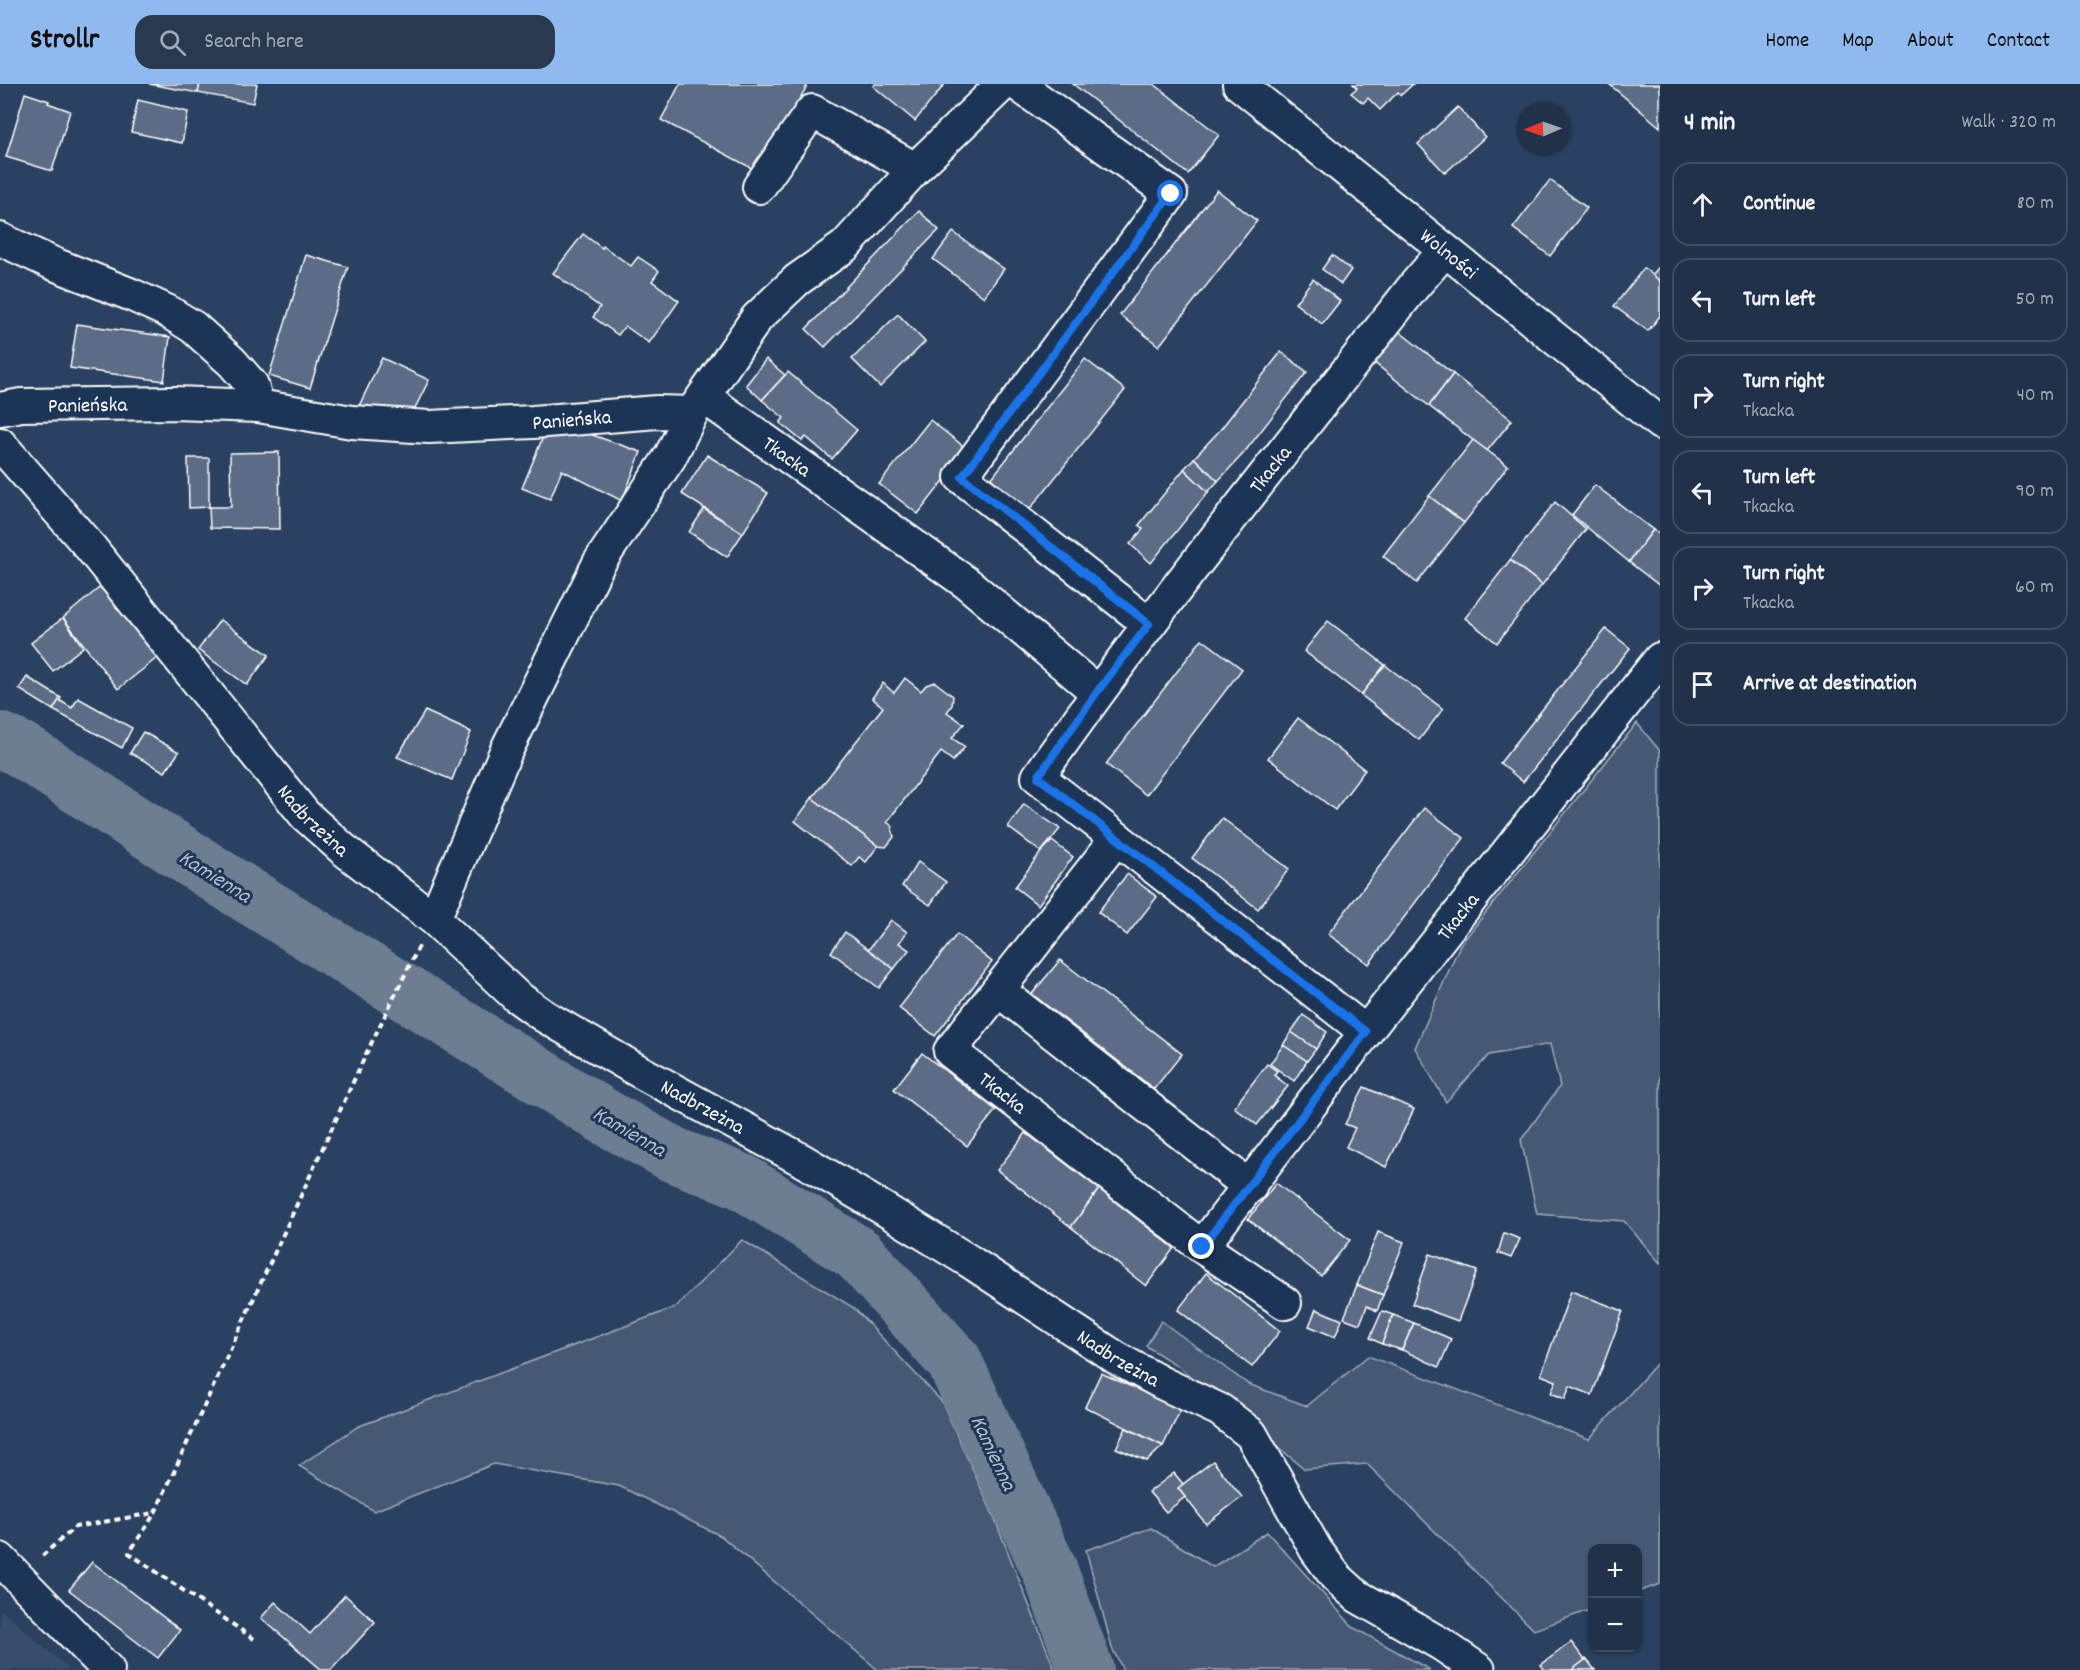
<!DOCTYPE html>
<meta charset="utf-8">
<style>
:root{--surface:#203149;--page:#283950;--text:#f1f3f6;--muted:#a2a9b4;--line:#3d4c61;--accent:#90b9f0}
body{margin:0;font-family:Dekko,sans-serif;background:var(--page);color:var(--text)}
.controls{position:absolute;right:18px;bottom:18px;display:grid;overflow:hidden;border-radius:12px;box-shadow:0 2px 4px #0004}
.controls button{width:54px;height:54px;display:grid;place-items:center;padding:0;border:0;border-bottom:2px solid var(--line);background:var(--surface);color:var(--text);font:30px sans-serif}
.compass{position:absolute;left:1516px;top:18px;width:54px;height:54px;border-radius:50%;background:var(--surface);box-shadow:0 2px 4px #0004;rotate:268deg}
.stop{position:absolute;width:18px;height:18px;margin:-14px;border:4px solid #1a73e8;border-radius:50%;background:#fff}
.stop.end{background:#1a73e8;border-color:#fff;box-shadow:0 2px 6px #0008}
.list{margin:0;padding:0;list-style:none}
h2{display:flex;justify-content:space-between;align-items:center;height:78px;margin:0;padding:0 24px;font-size:26px}
h2 small{font-size:20px;font-weight:400;color:var(--muted)}
.list li{display:grid;grid-template-columns:39px 1fr auto;gap:18px;align-items:center;box-sizing:border-box;height:84px;margin:0 12px 12px;padding:0 12px;border:2px solid var(--line);border-radius:18px}
.list b{display:block;font-size:22px;white-space:nowrap}
.list p{margin:0;font-size:20px;white-space:nowrap;color:var(--muted)}
.list em{font-size:20px;font-style:normal;color:var(--muted)}
.icon{flex:none;width:33px;height:33px;fill:none;stroke:currentColor;stroke-width:2;stroke-linecap:round;stroke-linejoin:round}
.map{position:relative;flex:none;width:1660px;height:1586px;overflow:hidden}
header{display:flex;align-items:center;gap:36px;box-sizing:border-box;height:84px;padding:0 30px;background:var(--accent);color:#111}
header strong{font-size:28px}
nav{display:flex;gap:33px;margin-inline-start:auto;font-size:21px}
.search{width:420px;height:54px;background:var(--page);display:flex;align-items:center;gap:15px;box-sizing:border-box;padding:0 21px;border-radius:18px;color:var(--muted);font-size:22px}
main{display:flex}
aside{flex:1;background:var(--surface)}
.map>svg:first-child{display:block}
.built{fill:#394e6c}
.green{fill:#465975;stroke:#a2acba;stroke-width:1.5}
.lines{fill:none;stroke-linecap:round;stroke-linejoin:round}
.river{stroke:#6d7d92;stroke-width:56}
.building{fill:#5b6c86;stroke:#fff;stroke-width:1.5}
.minor-casing{stroke:#fff;stroke-width:36}
.path{stroke:#fff;stroke-width:4;stroke-dasharray:6 4.5;stroke-linecap:butt}
.minor{stroke:#1d3557;stroke-width:32}
.route{stroke:#1a73e8;stroke-width:8}
.labels{text-anchor:middle;stroke-width:6;stroke-linejoin:round;paint-order:stroke}
.street-label{font-size:21px;fill:#fff;stroke:#1d3557}
.water-label{font-size:22px;font-style:italic;fill:#b6bec8;stroke:#1d3557}
</style>
<header>
<strong>Strollr</strong>
<div class="search"><svg class="icon" aria-label="search" viewBox="0 0 24 24"><circle cx="10" cy="10" r="6"/><path d="M15 15l6 6"/></svg>Search here</div>
<nav><a>Home</a><a>Map</a><a>About</a><a>Contact</a></nav>
</header>
<main>
<div class="map">
<svg width="1660" height="1586" viewBox="0 0 1660 1586">
<rect width="100%" height="100%" fill="#2a4161"/>
<filter id="ink" filterUnits="userSpaceOnUse"><feTurbulence type="fractalNoise" baseFrequency=".0167" numOctaves="2"/><feDisplacementMap in="SourceGraphic" scale="12" xChannelSelector="R" yChannelSelector="G"/><feConvolveMatrix kernelMatrix="1 2 1 2 8 2 1 2 1" color-interpolation-filters="sRGB"/></filter>
<g filter="url(#ink)">
<path class="built" d="M0 1525 70 1586H0Z"/>
<g class="green">
<path d="M1637 639 1660 667V1179L1624 1137 1537 1130 1521 1056 1560 1002 1550 960 1489 971 1446 1018 1415 964 1460 861Z"/>
<path d="M742 1156 854 1224 942 1318 994 1433 1055 1586H878L721 1452 619 1402 494 1380 374 1427 299 1382 357 1343 676 1223Z"/>
<path d="M1161 1237 1248 1300 1307 1322 1368 1272 1589 1355 1660 1276V1500L1638 1508V1464H1592V1525L1534 1546 1367 1380 1305 1385 1178 1282 1146 1262Z"/>
<path d="M1151 1444 1213 1483 1267 1448 1354 1544 1430 1586H1123L1112 1564 1086 1466Z"/>
</g>
<g class="lines">
<path class="river" d="M0 656 20 665 225 797 605 1033 674 1071 741 1097 858 1170 954 1277 1050 1487 1086 1586"/>
</g>
<g class="building">
<path d="M149 0H200L198 9Z"/>
<path d="M200 0H257L253 19 198 9Z"/>
<path d="M680 0H808L759 88 661 36Z"/>
<path d="M875 0H945L915 37 873 2Z"/>
<path d="M1073 0H1154L1219 51 1188 90Z"/>
<path d="M1353 0H1413L1401 11 1398 8 1380 26 1368 14 1363 19 1351 9 1357 4Z"/>
<path d="M1609 0H1660V43Z"/>
<path d="M25 9 49 17 48 19 70 27 52 87 6 73Z"/>
<path d="M138 16 188 28 182 59 131 48Z"/>
<path d="M1458 23 1485 53 1445 89 1418 60Z"/>
<path d="M1550 96 1587 124 1550 172 1513 144Z"/>
<path d="M1217 106 1257 137 1159 262 1120 231Z"/>
<path d="M919 127 939 146 825 263 806 245Z"/>
<path d="M953 148 1004 185 984 213 933 175Z"/>
<path d="M583 150 602 164 603 162 631 182 638 173 659 187 652 197 679 217 649 259 625 242 618 251 593 233 600 223 553 189Z"/>
<path d="M306 171 348 183 310 304 269 292Z"/>
<path d="M1332 171 1351 186 1341 200 1322 185Z"/>
<path d="M1659 183H1660V197L1652 191Z"/>
<path d="M1644 184 1660 197V232L1648 247 1614 222Z"/>
<path d="M1313 195 1340 217 1322 240 1295 219Z"/>
<path d="M898 230 925 258 880 303 852 275Z"/>
<path d="M77 240 170 253 164 297 70 284Z"/>
<path d="M1396 245 1453 290 1429 322 1372 277Z"/>
<path d="M1281 268 1307 288 1243 370 1218 397 1194 374 1220 346Z"/>
<path d="M382 274 429 296 411 332 359 322Z"/>
<path d="M766 275 785 291 762 316 746 301Z"/>
<path d="M1085 275 1125 306 1026 430 987 400Z"/>
<path d="M788 288 857 346 832 375 806 353 802 357 780 339 784 334 762 316Z"/>
<path d="M1453 290 1512 336 1487 367 1429 322Z"/>
<path d="M930 336 968 366 918 430 879 400Z"/>
<path d="M578 346 641 368 622 417 562 386 550 415 522 404 545 348Z"/>
<path d="M1473 356 1508 382 1464 439 1429 412Z"/>
<path d="M279 368 280 445 210 444 209 423H231L230 369Z"/>
<path d="M707 371 768 409 743 449 682 410Z"/>
<path d="M188 374H209V423L189 424Z"/>
<path d="M1194 374 1218 397 1208 408 1184 385Z"/>
<path d="M1184 385 1208 408 1151 479 1130 460 1143 445 1139 441Z"/>
<path d="M1595 401 1653 446 1629 478 1572 431Z"/>
<path d="M1429 412 1464 439 1417 499 1383 472Z"/>
<path d="M1555 418 1586 445 1542 501 1510 476Z"/>
<path d="M704 425 743 449 727 473 689 448Z"/>
<path d="M1653 446 1660 451V502L1629 478Z"/>
<path d="M1510 476 1542 501 1497 559 1465 534Z"/>
<path d="M105 499 162 570 118 605 63 534Z"/>
<path d="M63 534 83 563 53 587 31 559Z"/>
<path d="M220 536 269 571 247 601 198 566Z"/>
<path d="M1328 537 1385 581 1361 611 1304 567Z"/>
<path d="M1606 545 1630 564 1523 698 1500 679Z"/>
<path d="M1202 555 1242 585 1146 711 1106 680Z"/>
<path d="M1385 581 1443 625 1419 656 1361 611Z"/>
<path d="M27 593 61 614 53 626 19 605Z"/>
<path d="M905 594 921 607 926 601 935 598 953 612 952 621 947 628 964 640 952 654 965 663 953 677 941 668 887 738 893 743 892 745 894 753 886 763 878 762 812 714 883 623 872 614 883 599 894 609Z"/>
<path d="M78 614 132 644 122 664 53 626 59 616 72 624Z"/>
<path d="M425 627 471 648 452 696 397 673Z"/>
<path d="M1298 634 1365 686 1335 726 1268 674Z"/>
<path d="M143 648 179 668 165 688 130 669Z"/>
<path d="M812 714 878 762 866 778 859 773 852 782 795 737Z"/>
<path d="M1024 720 1060 745 1041 768 1008 743Z"/>
<path d="M1424 724 1464 754 1369 880 1328 850Z"/>
<path d="M1222 734 1289 785 1258 825 1192 774Z"/>
<path d="M1052 757 1073 773 1038 821 1015 803 1041 768Z"/>
<path d="M918 778 946 798 930 821 902 802Z"/>
<path d="M1127 790 1157 813 1127 851 1098 828Z"/>
<path d="M891 836 907 848 899 859 909 866 894 885 868 866Z"/>
<path d="M845 848 894 885 879 904 831 868Z"/>
<path d="M957 850 992 878 935 952 899 924Z"/>
<path d="M1060 876 1182 970 1154 1005 1032 910Z"/>
<path d="M1303 931 1327 948 1316 965 1291 948Z"/>
<path d="M1291 948 1316 965 1307 977 1283 961Z"/>
<path d="M1283 961 1307 977 1294 997 1270 980Z"/>
<path d="M922 969 996 1026 967 1062 894 1005Z"/>
<path d="M1267 980 1277 987 1274 991 1288 1002 1257 1041 1234 1023Z"/>
<path d="M1364 1003 1414 1025 1386 1083 1346 1063 1355 1044 1345 1040Z"/>
<path d="M1026 1049 1099 1105 1071 1143 997 1086Z"/>
<path d="M1276 1099 1350 1156 1321 1192 1248 1135Z"/>
<path d="M1099 1105 1174 1164 1146 1202 1071 1143Z"/>
<path d="M1378 1148 1404 1158 1383 1211 1357 1201Z"/>
<path d="M1504 1149 1520 1155 1511 1174 1498 1169Z"/>
<path d="M1430 1170 1477 1187 1458 1237 1412 1220Z"/>
<path d="M1206 1189 1280 1247 1252 1283 1178 1226Z"/>
<path d="M1357 1201 1383 1211 1377 1227 1367 1222 1360 1240 1344 1234Z"/>
<path d="M1571 1207 1623 1227 1592 1311 1570 1302 1565 1315 1551 1309 1556 1297 1541 1291Z"/>
<path d="M1316 1225 1342 1236 1335 1253 1309 1242Z"/>
<path d="M1382 1227 1393 1231 1382 1260 1370 1254Z"/>
<path d="M1393 1231 1414 1239 1402 1266 1382 1260Z"/>
<path d="M1414 1239 1451 1255 1439 1283 1402 1266Z"/>
<path d="M1101 1289 1181 1325 1163 1362 1085 1323Z"/>
<path d="M1126 1344 1163 1362 1147 1377 1116 1364Z"/>
<path d="M1213 1377 1242 1413 1206 1440 1178 1404Z"/>
<path d="M1174 1389 1183 1400 1178 1404 1185 1413 1166 1428 1149 1408Z"/>
<path d="M92 1478 180 1546 158 1574 69 1506Z"/>
<path d="M345 1511 375 1538 331 1586H322L261 1534 275 1518 310 1550Z"/>
<path d="M1571 1558 1585 1576 1572 1586H1545L1541 1581Z"/>
<path d="M1586 1575 1595 1586H1572L1585 1576Z"/>
</g>
<g class="lines">
<defs>
<g id="minor">
<path d="M1017 0 1171 110 961 393 1149 540"/>
<path id="s1" d="M1239 0 1660 339"/>
<path d="M759 103 812 27 915 85"/>
<path d="M0 155 54 180 132 211 167 227 193 243 232 278 252 301 258 322"/>
<path id="s2" d="M704 313 968 500 1097 608"/>
<path id="s3" d="M0 325 21 321 175 319 258 322 352 338 429 343 533 338 657 328 692 329 757 234 797 196 845 162 915 85 1003 0"/>
<path id="s4" d="M0 360 90 463 305 731 343 765 434 835 516 912 544 932 635 985 800 1075 889 1128 969 1177 1118 1275 1162 1299 1220 1326 1251 1350 1316 1466 1336 1493 1357 1512 1441 1560 1479 1586"/>
<path id="s5" d="M1117 754 950 967 1202 1163 1285 1219"/>
<path d="M434 835 507 665 599 479 670 373 692 329"/>
<path d="M998 906 1250 1103"/>
<path id="s6" d="M1366 948 1038 693C1156 524 1287 364 1414 202L1445 166"/>
<path id="s7" d="M1202 1163 1366 948 1660 575"/>
<path d="M0 1475 108 1586"/>
</g>
</defs>
<use href="#minor" class="minor-casing"/>
<g class="path">
<path d="M42 1472 75 1443 154 1429"/>
<path d="M254 1555 129 1469 155 1429 366 970 419 862"/>
</g>
<use href="#minor" class="minor"/>
</g>
</g>
<g class="lines" filter="url(#ink)">
<path class="route" d="M1171 110 962 393 1149 540 1097 608 1038 693 1366 948 1202 1163"/>
</g>
<g class="labels">
<g class="street-label">
<text dy="7" stroke="none"><textPath href="#s1" startOffset="270">Wolności</textPath></text>
<text dy="7" stroke="none"><textPath href="#s3" startOffset="88">Panieńska</textPath></text>
<text dy="7" stroke="none"><textPath href="#s3" startOffset="574">Panieńska</textPath></text>
<text dy="7" stroke="none"><textPath href="#s2" startOffset="102">Tkacka</textPath></text>
<text dy="7" stroke="none"><textPath href="#s6" startOffset="801">Tkacka</textPath></text>
<text dy="7" stroke="none"><textPath href="#s4" startOffset="490">Nadbrzeżna</textPath></text>
<text dy="7" stroke="none"><textPath href="#s7" startOffset="418">Tkacka</textPath></text>
<text dy="7" stroke="none"><textPath href="#s5" startOffset="338">Tkacka</textPath></text>
<text dy="7" stroke="none"><textPath href="#s4" startOffset="976">Nadbrzeżna</textPath></text>
<text dy="7" stroke="none"><textPath href="#s4" startOffset="1462">Nadbrzeżna</textPath></text>
</g>
<g class="water-label">
<text transform="translate(216 791) rotate(32)" y="8">Kamienna</text>
<text transform="translate(630 1046) rotate(30)" y="8">Kamienna</text>
<text transform="translate(995 1368) rotate(65)" y="8">Kamienna</text>
</g>
</g>
</svg>
<div class="controls">
<button>+</button>
<button>−</button>
</div>
<svg class="compass" viewBox="-18 -18 36 36"><path d="M0-13l5 13h-10z" fill="#e53935"/><path d="M0 13l5-13h-10z" fill="#a2a9b4"/></svg>
<div class="stop" style="left:1171px;top:110px"></div>
<div class="stop end" style="left:1202px;top:1163px"></div>
</div>
<aside>
<h2>4 min<small>Walk · 320 m</small></h2>
<ul class="list">
<li><svg class="icon" aria-label="ahead" viewBox="0 0 24 24"><path d="M12 20V5M6 11l6-6 6 6"/></svg><div><b>Continue</b></div><em>80 m</em></li>
<li><svg class="icon" aria-label="left" viewBox="0 0 24 24"><path d="M17 20v-9H6M10 6l-5 5 5 5"/></svg><div><b>Turn left</b></div><em>50 m</em></li>
<li><svg class="icon" aria-label="right" viewBox="0 0 24 24"><path d="M7 20v-9h11M14 6l5 5-5 5"/></svg><div><b>Turn right</b><p>Tkacka</p></div><em>40 m</em></li>
<li><svg class="icon" aria-label="left" viewBox="0 0 24 24"><path d="M17 20v-9H6M10 6l-5 5 5 5"/></svg><div><b>Turn left</b><p>Tkacka</p></div><em>90 m</em></li>
<li><svg class="icon" aria-label="right" viewBox="0 0 24 24"><path d="M7 20v-9h11M14 6l5 5-5 5"/></svg><div><b>Turn right</b><p>Tkacka</p></div><em>60 m</em></li>
<li><svg class="icon" aria-label="arrive" viewBox="0 0 24 24"><path d="M6 21V4h12l-3 4 3 4H6"/></svg><div><b>Arrive at destination</b></div></li>
</ul>
</aside>
</main>
